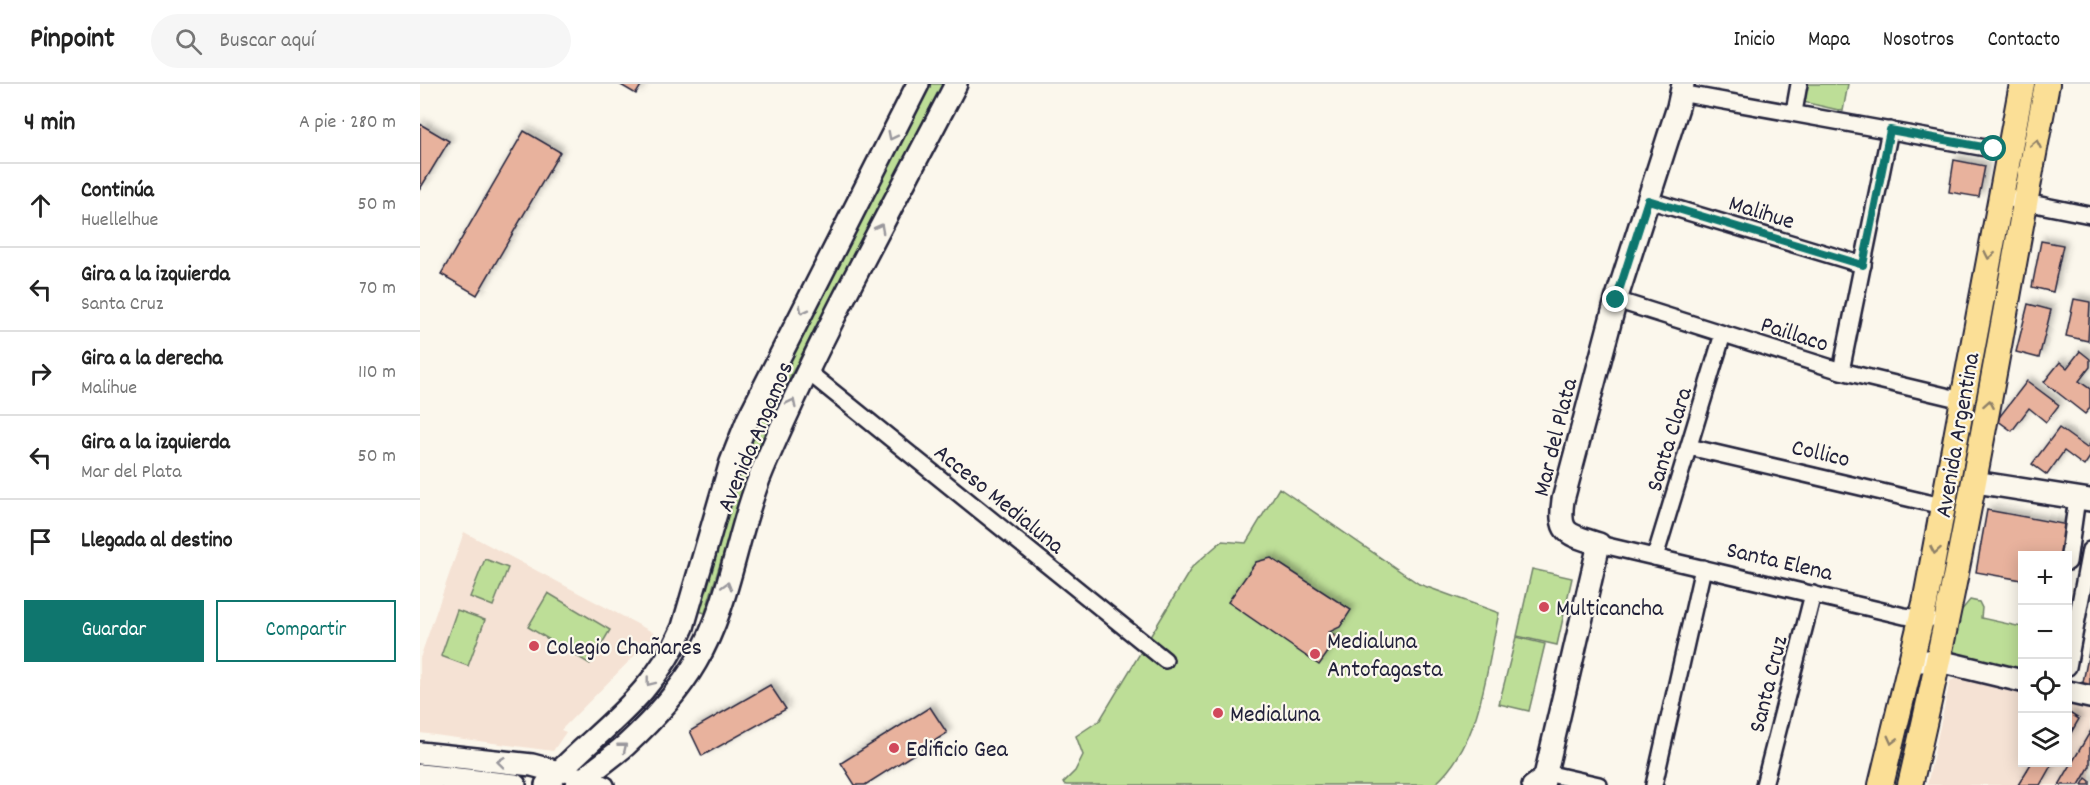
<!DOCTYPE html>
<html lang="es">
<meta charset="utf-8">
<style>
:root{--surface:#fff;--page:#f6f6f6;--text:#222;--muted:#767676;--line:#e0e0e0;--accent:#0f766e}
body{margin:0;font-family:Dekko,sans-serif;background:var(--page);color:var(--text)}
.controls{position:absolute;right:18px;bottom:18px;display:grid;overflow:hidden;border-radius:0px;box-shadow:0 3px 15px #0003}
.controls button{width:54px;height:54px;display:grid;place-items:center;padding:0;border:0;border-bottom:2px solid var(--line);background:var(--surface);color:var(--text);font:30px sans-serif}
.stop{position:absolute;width:18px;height:18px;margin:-14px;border:4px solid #0f766e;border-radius:50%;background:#fff}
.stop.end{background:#0f766e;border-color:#fff;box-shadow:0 2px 6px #0008}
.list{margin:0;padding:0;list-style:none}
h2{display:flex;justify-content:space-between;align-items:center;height:78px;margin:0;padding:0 24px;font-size:26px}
h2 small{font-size:20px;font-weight:400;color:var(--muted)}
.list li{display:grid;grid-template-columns:39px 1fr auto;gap:18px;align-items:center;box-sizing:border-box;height:84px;padding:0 24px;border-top:2px solid var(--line)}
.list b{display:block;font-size:22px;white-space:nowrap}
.list p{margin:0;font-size:20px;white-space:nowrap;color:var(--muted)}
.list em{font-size:20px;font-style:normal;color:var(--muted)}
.actions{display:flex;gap:12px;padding:18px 24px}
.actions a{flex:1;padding:14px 0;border:2px solid var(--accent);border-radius:0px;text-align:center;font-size:21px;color:var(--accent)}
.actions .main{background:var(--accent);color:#fff}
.icon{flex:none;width:33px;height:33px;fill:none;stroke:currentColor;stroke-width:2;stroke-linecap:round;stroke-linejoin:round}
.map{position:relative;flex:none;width:1670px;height:701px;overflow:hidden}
header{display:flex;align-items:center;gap:36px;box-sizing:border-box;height:84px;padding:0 30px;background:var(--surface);border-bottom:2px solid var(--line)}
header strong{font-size:28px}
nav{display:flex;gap:33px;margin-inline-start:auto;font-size:21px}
.search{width:420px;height:54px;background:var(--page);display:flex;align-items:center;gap:15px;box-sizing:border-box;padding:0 21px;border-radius:33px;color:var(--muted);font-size:22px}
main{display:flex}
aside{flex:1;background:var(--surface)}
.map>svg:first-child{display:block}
.built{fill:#f5e2d4}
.green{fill:#bdde97;stroke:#708069;stroke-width:1.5}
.building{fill:#e8b29d;stroke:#22223b;stroke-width:1.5;filter:url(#shadow)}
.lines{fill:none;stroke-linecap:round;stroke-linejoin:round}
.street-casing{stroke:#22223b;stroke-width:20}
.secondary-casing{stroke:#22223b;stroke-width:26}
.primary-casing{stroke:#22223b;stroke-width:28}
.street{stroke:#fbf7ec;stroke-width:15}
.secondary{stroke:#fbf7ec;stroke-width:21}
.primary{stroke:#fbdf96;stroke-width:24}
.oneway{stroke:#99979c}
.oneway2{stroke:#8e8068}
.route{stroke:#0f766e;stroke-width:8}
.poi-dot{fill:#d1495b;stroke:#fbf7ec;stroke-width:2}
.labels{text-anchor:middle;stroke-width:4.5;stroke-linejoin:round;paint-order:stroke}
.street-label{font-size:24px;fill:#22223b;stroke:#fbf7ec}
.poi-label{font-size:24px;fill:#22223b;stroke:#fbf7ec;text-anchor:start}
</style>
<header>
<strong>Pinpoint</strong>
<div class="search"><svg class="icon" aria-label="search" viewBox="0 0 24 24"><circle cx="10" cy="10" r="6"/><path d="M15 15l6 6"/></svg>Buscar aquí</div>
<nav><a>Inicio</a><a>Mapa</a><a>Nosotros</a><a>Contacto</a></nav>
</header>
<main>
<aside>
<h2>4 min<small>A pie · 280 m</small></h2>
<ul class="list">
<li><svg class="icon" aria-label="ahead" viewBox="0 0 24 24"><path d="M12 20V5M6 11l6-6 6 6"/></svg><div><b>Continúa</b><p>Huellelhue</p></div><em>50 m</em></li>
<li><svg class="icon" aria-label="left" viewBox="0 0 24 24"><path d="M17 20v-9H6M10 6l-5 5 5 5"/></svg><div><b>Gira a la izquierda</b><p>Santa Cruz</p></div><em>70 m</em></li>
<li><svg class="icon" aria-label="right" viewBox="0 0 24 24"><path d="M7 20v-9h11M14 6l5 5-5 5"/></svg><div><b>Gira a la derecha</b><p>Malihue</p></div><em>110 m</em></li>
<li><svg class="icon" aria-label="left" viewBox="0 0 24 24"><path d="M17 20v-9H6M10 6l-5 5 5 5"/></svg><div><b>Gira a la izquierda</b><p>Mar del Plata</p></div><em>50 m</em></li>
<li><svg class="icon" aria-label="arrive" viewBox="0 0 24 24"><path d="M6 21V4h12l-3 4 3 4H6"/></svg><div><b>Llegada al destino</b></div></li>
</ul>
<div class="actions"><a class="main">Guardar</a><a>Compartir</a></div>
</aside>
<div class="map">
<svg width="1670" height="701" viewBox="0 0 1670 701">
<defs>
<filter id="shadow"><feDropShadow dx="4" dy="-4" stdDeviation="3" flood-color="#0004"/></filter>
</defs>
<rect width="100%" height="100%" fill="#fbf7ec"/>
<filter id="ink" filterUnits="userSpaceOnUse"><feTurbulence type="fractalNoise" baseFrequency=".0167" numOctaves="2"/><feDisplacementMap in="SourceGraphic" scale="12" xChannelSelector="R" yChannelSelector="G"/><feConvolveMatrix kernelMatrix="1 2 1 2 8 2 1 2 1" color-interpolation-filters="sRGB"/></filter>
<g filter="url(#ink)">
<g class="built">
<path d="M44 448 236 550 141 646 146 648 133 667 0 649V574Z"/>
<path d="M1541 592 1602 607V678H1648V618L1670 623V701H1507L1530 597Z"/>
</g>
<g class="green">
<path d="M504 0H523L360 312 328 389 285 529 273 525 331 341Z"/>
<path d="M1386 0H1428L1423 27 1383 18Z"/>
<path d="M859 404 999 500 1079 529C1066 586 1062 660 1014 701H646L643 699 655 687 663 671 656 652 680 636 772 483 802 457 826 459Z"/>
<path d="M65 475 88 484 73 522 50 513Z"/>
<path d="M1112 485 1152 494 1137 561 1097 552Z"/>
<path d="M128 509 190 546 170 580 108 543Z"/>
<path d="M1550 516 1559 518 1562 524 1561 534 1602 543V586L1532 570 1540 528Z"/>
<path d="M37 526 65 536 48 582 21 572Z"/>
<path d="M1096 553 1125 560 1109 627 1079 620Z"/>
<path d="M1499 585 1507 587 1481 701H1472Z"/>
</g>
<g class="building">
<path d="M199 0H222L216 10Z"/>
<path d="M0 40 29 57 0 105Z"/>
<path d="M104 47 140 68 57 211 21 190Z"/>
<path d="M1534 76 1565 82 1559 113 1529 108Z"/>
<path d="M1621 157 1643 161 1633 208 1612 203Z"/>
<path d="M1654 215 1670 218 1668 257 1646 252Z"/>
<path d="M1608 220 1631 226 1619 274 1596 268Z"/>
<path d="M1660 267 1670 275V283L1659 297 1670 305V324L1665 330 1624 298 1640 278 1647 284Z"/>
<path d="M1607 297 1639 321 1626 338 1609 324 1592 347 1577 336Z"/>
<path d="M1639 344 1667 364 1670 360V373L1664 382 1644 367 1627 391 1612 380Z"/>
<path d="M1567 426 1648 441 1643 472H1602V496L1556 488Z"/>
<path d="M851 474 931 526 920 543 909 548 918 554 899 581 808 518 836 478Z"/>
<path d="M1670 563V605L1662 603Z"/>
<path d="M350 601 366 625 282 672 270 647Z"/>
<path d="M510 623 527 649 445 701H435L421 679Z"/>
<path d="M1648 628 1659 635 1648 654Z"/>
<path d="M1670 648V682L1659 701H1639Z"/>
<path d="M1612 678H1633L1620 701H1598Z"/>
<path d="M1666 694 1670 697V701H1662Z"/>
</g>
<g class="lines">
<defs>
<g id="street">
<path d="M1260 9 1588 68"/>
<path d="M1374 28 1379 0"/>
<path d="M1580 113 1670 131"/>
<path d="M1228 116 1443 181"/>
<path d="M1196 216 1421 287 1542 316"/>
<path d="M387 287 745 576"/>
<path d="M1421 287 1470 46"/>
<path d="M1269 363 1522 422"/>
<path d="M1179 460 1484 532 1509 535"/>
<path d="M1235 473 1303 250"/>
<path d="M1648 478 1657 414"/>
<path d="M1648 583 1670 466"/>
<path d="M138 688 165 692 186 701"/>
<path d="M1110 701 1126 689 1179 701"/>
<path d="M1234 701 1283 484"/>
<path d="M1344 701 1393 510"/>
</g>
<g id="secondary">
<path d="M1555 398 1670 416"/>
<path d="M1501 577H1519L1602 597"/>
<path d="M1648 608 1670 613"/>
<path d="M0 669 112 681 138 688"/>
<path d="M0 691 95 701"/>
<path d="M126 701C177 646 232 616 263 543L311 378 328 335 498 0"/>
<path d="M157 701C172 686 190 675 206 661 232 637 258 609 276 578 311 519 316 448 343 385 399 253 470 128 536 0"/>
<path d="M1123 701 1179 460C1149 450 1138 452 1143 416L1196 216 1258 23 1263 0"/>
</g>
<g id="primary">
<path d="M1461 701 1505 519 1602 0"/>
<path d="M1490 701C1545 469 1583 234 1627 0"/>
</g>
</defs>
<use href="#street" class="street-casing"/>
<use href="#secondary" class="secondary-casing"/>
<use href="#primary" class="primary-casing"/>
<use href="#street" class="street"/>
<use href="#secondary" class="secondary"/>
<use href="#primary" class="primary"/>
</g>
<defs><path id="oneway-chevron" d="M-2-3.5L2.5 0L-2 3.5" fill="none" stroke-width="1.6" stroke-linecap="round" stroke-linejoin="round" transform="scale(1.5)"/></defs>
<g class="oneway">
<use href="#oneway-chevron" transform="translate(472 52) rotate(117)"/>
<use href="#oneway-chevron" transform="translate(460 144) rotate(-62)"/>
<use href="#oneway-chevron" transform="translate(383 226) rotate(117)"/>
<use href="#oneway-chevron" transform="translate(372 319) rotate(-64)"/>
<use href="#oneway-chevron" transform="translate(307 502) rotate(-74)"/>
<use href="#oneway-chevron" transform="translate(230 598) rotate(128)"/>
<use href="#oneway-chevron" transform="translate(203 663) rotate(-39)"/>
<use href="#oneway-chevron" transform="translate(81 678) rotate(-174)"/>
</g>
<g class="oneway2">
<use href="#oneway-chevron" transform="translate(1616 60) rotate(-79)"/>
<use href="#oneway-chevron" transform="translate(1569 171) rotate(101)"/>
<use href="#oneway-chevron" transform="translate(1569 320) rotate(-80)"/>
<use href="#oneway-chevron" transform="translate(1515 466) rotate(100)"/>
<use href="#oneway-chevron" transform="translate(1472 656) rotate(104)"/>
</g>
</g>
<g class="lines" filter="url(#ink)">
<path class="route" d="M1196 216 1228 116 1443 181 1470 46 1574 65"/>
</g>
<g class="poi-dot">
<circle cx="1124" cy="523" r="6"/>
<circle cx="114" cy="562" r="6"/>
<circle cx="895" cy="570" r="6"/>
<circle cx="798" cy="629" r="6"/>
<circle cx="474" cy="664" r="6"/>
</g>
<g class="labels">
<g class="street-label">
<text transform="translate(1342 127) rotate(17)" y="8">Malihue</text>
<text transform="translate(1375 249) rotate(18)" y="8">Paillaco</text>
<text transform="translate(1536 351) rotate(-80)" y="8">Avenida Argentina</text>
<text transform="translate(334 352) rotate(-67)" y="8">Avenida Angamos</text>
<text transform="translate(1134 353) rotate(-76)" y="8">Mar del Plata</text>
<text transform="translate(1248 355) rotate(-73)" y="8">Santa Clara</text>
<text transform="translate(1401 368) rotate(13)" y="8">Collico</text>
<text transform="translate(580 414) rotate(39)" y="8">Acceso Medialuna</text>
<text transform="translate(1360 476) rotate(13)" y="8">Santa Elena</text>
<text transform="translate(1347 600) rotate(-76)" y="8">Santa Cruz</text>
</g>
<g class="poi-label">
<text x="1136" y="531">Multicancha</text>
<text x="907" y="564">Medialuna<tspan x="907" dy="28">Antofagasta</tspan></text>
<text x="126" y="570">Colegio Chañares</text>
<text x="810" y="637">Medialuna</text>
<text x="486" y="672">Edificio Gea</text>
</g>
</g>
</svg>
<div class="controls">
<button>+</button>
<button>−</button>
<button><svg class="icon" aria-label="locate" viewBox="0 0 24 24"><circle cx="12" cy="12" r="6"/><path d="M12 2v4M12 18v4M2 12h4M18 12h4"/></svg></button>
<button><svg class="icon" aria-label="layers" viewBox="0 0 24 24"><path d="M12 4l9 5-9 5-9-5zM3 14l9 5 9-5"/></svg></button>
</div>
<div class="stop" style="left:1574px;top:65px"></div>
<div class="stop end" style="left:1196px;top:216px"></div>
</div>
</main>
